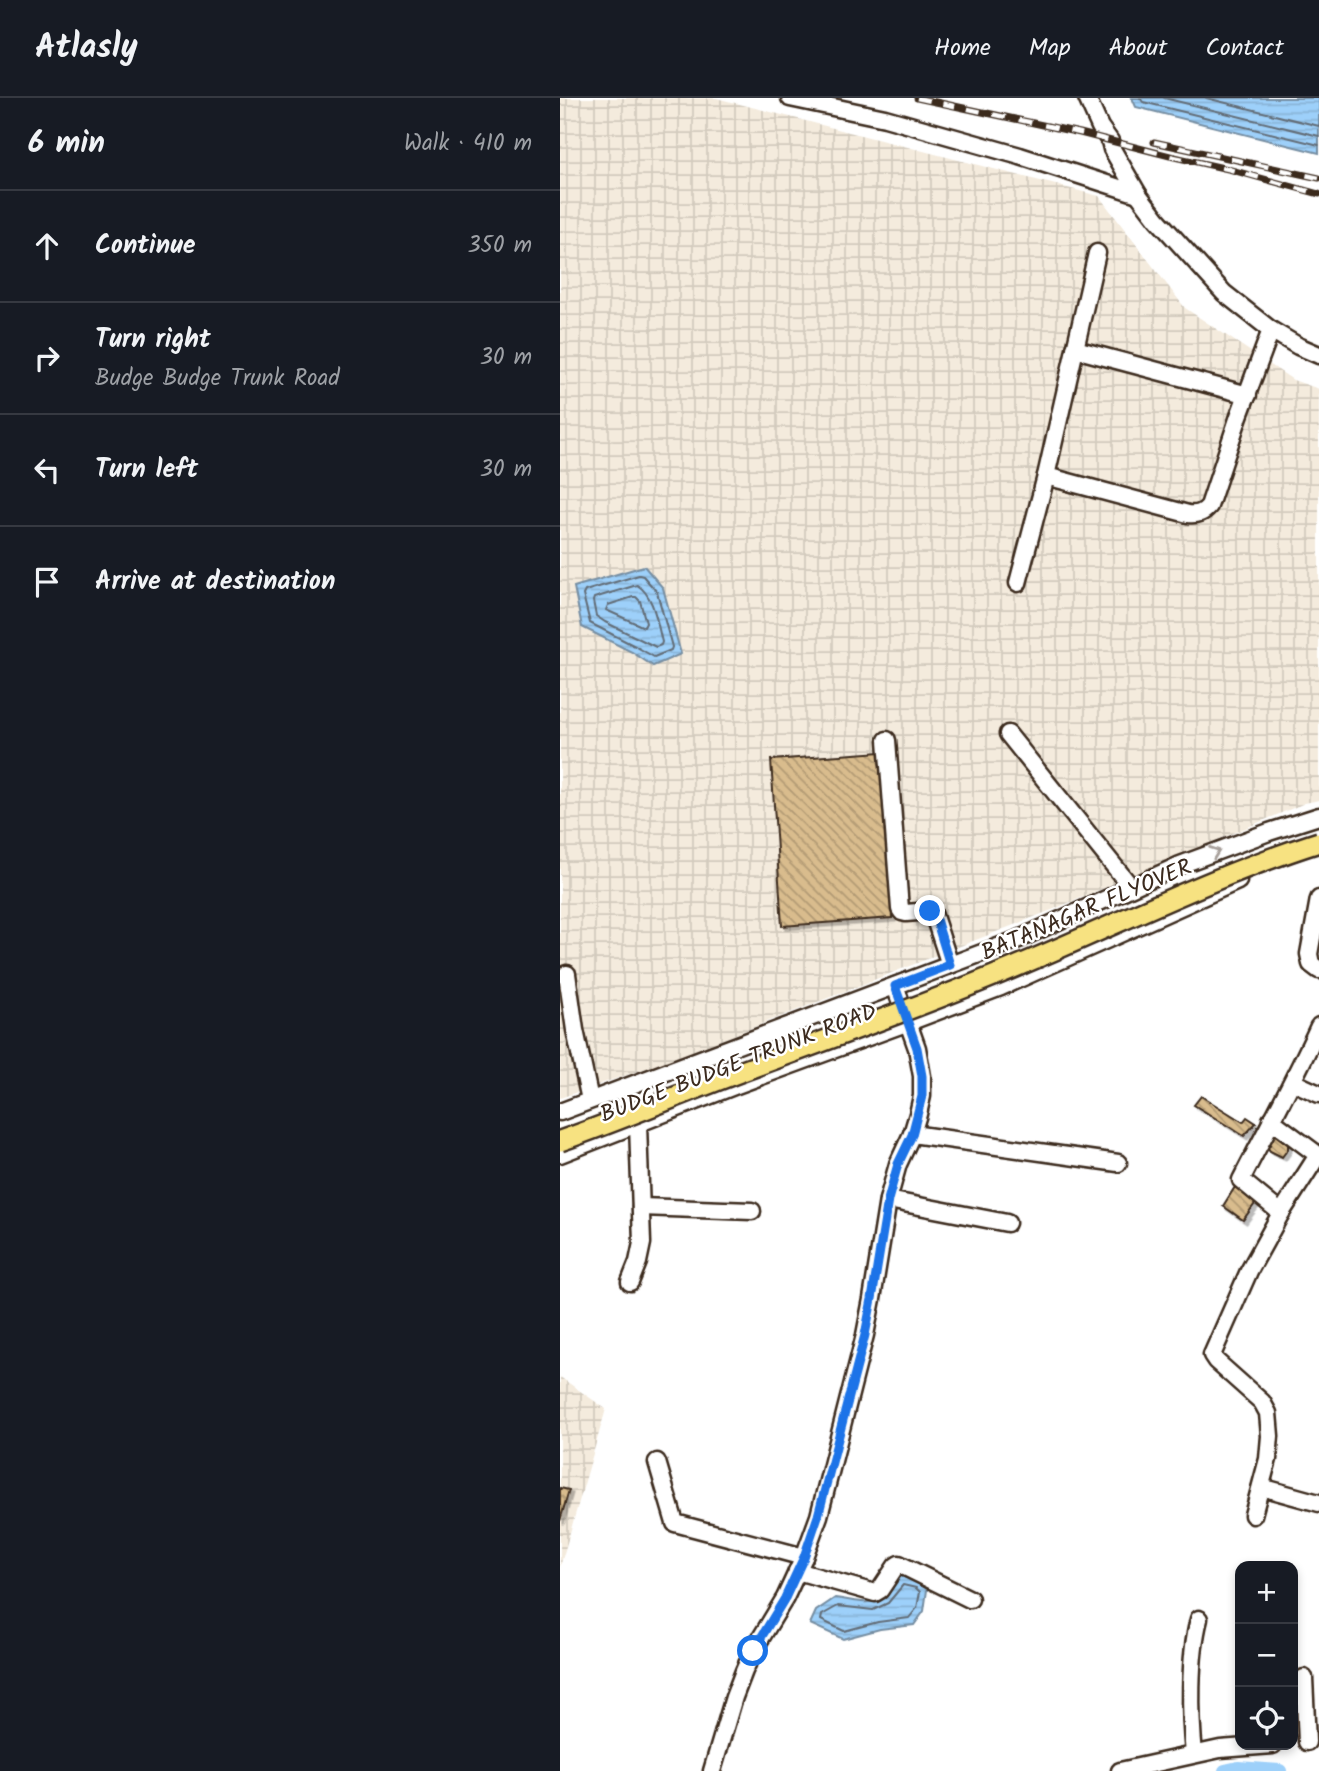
<!DOCTYPE html>
<meta charset="utf-8">
<style>
:root{--surface:#171b24;--page:#20242c;--text:#f1f3f6;--muted:#9ea1a6;--line:#363941}
body{margin:0;font-family:Kalam,sans-serif;background:var(--page);color:var(--text)}
.controls{position:absolute;right:21px;bottom:21px;display:grid;overflow:hidden;border-radius:14px;box-shadow:0 4px 10px #0003}
.controls button{width:63px;height:63px;display:grid;place-items:center;padding:0;border:0;border-bottom:2px solid var(--line);background:var(--surface);color:var(--text);font:35px sans-serif}
.stop{position:absolute;width:21px;height:21px;margin:-16px;border:5px solid #1a73e8;border-radius:50%;background:#fff}
.stop.end{background:#1a73e8;border-color:#fff;box-shadow:0 2px 7px #0008}
.list{margin:0;padding:0;list-style:none}
h2{display:flex;justify-content:space-between;align-items:center;height:91px;margin:0;padding:0 28px;font-size:30px}
h2 small{font-size:23px;font-weight:400;color:var(--muted)}
.list li{display:grid;grid-template-columns:46px 1fr auto;gap:21px;align-items:center;box-sizing:border-box;height:112px;padding:0 28px;border-top:2px solid var(--line)}
.list b{display:block;font-size:26px;white-space:nowrap}
.list p{margin:0;font-size:23px;white-space:nowrap;color:var(--muted)}
.list em{font-size:23px;font-style:normal;color:var(--muted)}
.icon{flex:none;width:38px;height:38px;fill:none;stroke:currentColor;stroke-width:2;stroke-linecap:round;stroke-linejoin:round}
.map{position:relative;flex:none;width:759px;height:1673px;overflow:hidden}
header{display:flex;align-items:center;gap:42px;box-sizing:border-box;height:98px;padding:0 35px;background:var(--surface);border-bottom:2px solid var(--line)}
header strong{font-size:33px}
nav{display:flex;gap:38px;margin-inline-start:auto;font-size:24px}
main{display:flex}
aside{flex:1;background:var(--surface)}
.map>svg:first-child{display:block}
.industrial{fill:url(#industrial-grid)}
.water{fill:url(#water-rules);stroke:#768ea2;stroke-width:2}
.lines{fill:none;stroke-linecap:round;stroke-linejoin:round}
.shore{stroke:#626c76;stroke-width:2}
.canal{stroke:#9dd0fa;stroke-width:14}
.building{fill:url(#building-back-hatch);stroke:#3b2a1e;stroke-width:2;filter:url(#shadow)}
.minor-casing{stroke:#3b2a1e;stroke-width:21}
.minor{stroke:#fff;stroke-width:16}
.rail-casing{stroke:#3b2a1e;stroke-width:7}
.rail{stroke:#fff;stroke-width:4.5;stroke-dasharray:13;stroke-linecap:butt}
.major-bridge-casing{stroke:#3b2a1e;stroke-width:24;stroke-linecap:butt}
.major-bridge{stroke:#f7e281;stroke-width:19}
.oneway{stroke:#a79f9a}
.route{stroke:#1a73e8;stroke-width:9}
.labels{text-anchor:middle;stroke-width:5;stroke-linejoin:round;paint-order:stroke}
.street-label{font-size:23px;fill:#3b2a1e;stroke:#fff}
</style>
<header>
<strong>Atlasly</strong>
<nav><a>Home</a><a>Map</a><a>About</a><a>Contact</a></nav>
</header>
<main>
<aside>
<h2>6 min<small>Walk · 410 m</small></h2>
<ul class="list">
<li><svg class="icon" aria-label="ahead" viewBox="0 0 24 24"><path d="M12 20V5M6 11l6-6 6 6"/></svg><div><b>Continue</b></div><em>350 m</em></li>
<li><svg class="icon" aria-label="right" viewBox="0 0 24 24"><path d="M7 20v-9h11M14 6l5 5-5 5"/></svg><div><b>Turn right</b><p>Budge Budge Trunk Road</p></div><em>30 m</em></li>
<li><svg class="icon" aria-label="left" viewBox="0 0 24 24"><path d="M17 20v-9H6M10 6l-5 5 5 5"/></svg><div><b>Turn left</b></div><em>30 m</em></li>
<li><svg class="icon" aria-label="arrive" viewBox="0 0 24 24"><path d="M6 21V4h12l-3 4 3 4H6"/></svg><div><b>Arrive at destination</b></div></li>
</ul>
</aside>
<div class="map">
<svg width="759" height="1673" viewBox="0 0 759 1673">
<defs>
<pattern id="industrial-grid" width="8" height="8" patternUnits="userSpaceOnUse" patternTransform="scale(1.75)"><rect width="8" height="8" fill="#f4ebdd"/><path d="M0 4h8M4 0v8" fill="none" stroke="#d2cabd"/></pattern>
<pattern id="water-rules" width="6" height="5" patternUnits="userSpaceOnUse" patternTransform="scale(1.75)"><rect width="6" height="5" fill="#9dd0fa"/><path d="M0 2.5h6" fill="none" stroke="#88b3d6"/></pattern>
<pattern id="building-back-hatch" width="6" height="6" patternUnits="userSpaceOnUse" patternTransform="scale(1.75)"><rect width="6" height="6" fill="#d9bc8d"/><path d="M-1 5l2 2M0 0l6 6M5-1l2 2" fill="none" stroke="#b19973"/></pattern>
<filter id="shadow"><feDropShadow dx="3.5" dy="3.5" stdDeviation="0" flood-color="#0004"/></filter>
</defs>
<rect width="100%" height="100%" fill="#fff"/>
<filter id="ink" filterUnits="userSpaceOnUse"><feTurbulence type="fractalNoise" baseFrequency=".0143" numOctaves="2"/><feDisplacementMap in="SourceGraphic" scale="14" xChannelSelector="R" yChannelSelector="G"/><feConvolveMatrix kernelMatrix="1 2 1 2 8 2 1 2 1" color-interpolation-filters="sRGB"/></filter>
<g filter="url(#ink)">
<g class="industrial">
<path d="M0 0H156L539 98 625 210 733 282 759 291V702L745 705 492 812 110 962 0 1000Z"/>
<path d="M0 1279 46 1311 0 1469Z"/>
</g>
<g class="water">
<path d="M572 0H759V55L576 9Z"/>
<path d="M84 468 103 490 121 556 93 568 72 554 22 529 14 489Z"/>
<path d="M340 1478 361 1484 367 1492 364 1513 354 1527 320 1531 283 1541 250 1526 256 1513 275 1500C315 1506 315 1511 340 1478Z"/>
</g>
<g class="lines">
<g class="shore">
<path d="M580 0 583 4 759 47"/>
<path d="M604 0 759 38"/>
<path d="M646 0 759 28"/>
<path d="M79 477 83 478 97 494 112 549 111 552 94 559 75 548 30 525 23 497 25 493Z"/>
<path d="M77 487C94 497 97 525 102 544L101 547 96 549 45 524 36 518 33 503 34 500Z"/>
<path d="M73 499H76L80 503 86 525 84 529 46 512 48 507Z"/>
<path d="M343 1487 356 1490 360 1494 357 1510 349 1520 318 1524 284 1533 261 1522 262 1517 278 1508 313 1512 328 1505Z"/>
</g>
<path class="canal" d="M665 1673 678 1670 720 1673"/>
</g>
<g class="building">
<path d="M321 654 332 820 222 828 211 662Z"/>
<path d="M641 998 683 1024 687 1019 696 1025 684 1038 634 1007Z"/>
<path d="M712 1028 732 1041 728 1047V1051L722 1059 710 1053 704 1044Z"/>
<path d="M675 1089 697 1103 683 1122 663 1108Z"/>
<path d="M0 1390 9 1392 0 1423Z"/>
</g>
<g class="lines">
<defs>
<g id="minor">
<path d="M230 0 325 20 460 58 578 96"/>
<path d="M527 0 540 29 550 43 552 51 578 96 597 121 664 195 711 232 738 248 759 257"/>
<path d="M537 155 486 378 628 416C638 417 643 415 649 408L679 318 711 232"/>
<path d="M515 251 688 297"/>
<path d="M458 485 486 378"/>
<path d="M448 636 571 789"/>
<path d="M327 642 340 811 342 814 346 815 370 813 373 815 390 867"/>
<path d="M759 801 749 856 751 866 759 872"/>
<path d="M7 876 15 932 30 1002"/>
<path d="M733 984 759 996"/>
<path d="M0 1014 459 841 620 767 709 734 759 718"/>
<path d="M352 1036 558 1065"/>
<path d="M0 1056 174 988 349 924 441 889 678 783"/>
<path d="M328 1102 447 1125"/>
<path d="M81 1109 192 1113"/>
<path d="M721 1115 681 1082C707 1031 735 981 759 928"/>
<path d="M70 1184 78 1164 82 1145 78 1026"/>
<path d="M97 1364 115 1425 244 1459"/>
<path d="M701 1389 759 1405"/>
<path d="M693 1417 708 1361 710 1338 708 1315 702 1304 656 1263 652 1257 689 1173 721 1115 758 1057 711 1022"/>
<path d="M237 1473 315 1495 320 1492 336 1468 339 1466 410 1501"/>
<path d="M744 1580 747 1644"/>
<path d="M634 1656C630 1617 629 1560 639 1521"/>
<path d="M152 1673 174 1599 184 1573 193 1553 225 1500 244 1459 259 1418 305 1237 312 1201 328 1102 338 1066 352 1036 358 1016 362 998V978L357 950 335 888"/>
<path d="M560 1673 660 1651 713 1647"/>
</g>
</defs>
<use href="#minor" class="minor-casing"/>
<use href="#minor" class="minor"/>
<defs>
<g id="rail">
<path d="M357 0 520 35 610 58 668 71 759 96"/>
<path d="M594 44 759 80"/>
</g>
</defs>
<use href="#rail" class="rail-casing"/>
<use href="#rail" class="rail"/>
<defs>
<path id="major-bridge" d="M0 1043C63 1021 125 994 188 971 279 937 371 905 460 867 560 825 655 777 759 744"/>
</defs>
<use href="#major-bridge" class="major-bridge-casing"/>
<use href="#major-bridge" class="major-bridge"/>
</g>
<defs><path id="oneway-chevron" d="M-2-3.5L2.5 0L-2 3.5" fill="none" stroke-width="1.6" stroke-linecap="round" stroke-linejoin="round" transform="scale(1.75)"/></defs>
<use class="oneway" href="#oneway-chevron" transform="translate(655 754) rotate(-20)"/>
</g>
<g class="lines" filter="url(#ink)">
<path class="route" d="M193 1553 225 1500 244 1459 258 1418 305 1237 312 1201 328 1102 338 1066 352 1037 362 998V978L357 950 335 888 390 867 375 818 370 813"/>
</g>
<g class="labels">
<g class="street-label">
<text transform="translate(526 811) rotate(-23)" y="8">BATANAGAR FLYOVER</text>
<text transform="translate(178 964) rotate(-21)" y="8">BUDGE BUDGE TRUNK ROAD</text>
</g>
</g>
</svg>
<div class="controls">
<button>+</button>
<button>−</button>
<button><svg class="icon" aria-label="locate" viewBox="0 0 24 24"><circle cx="12" cy="12" r="6"/><path d="M12 2v4M12 18v4M2 12h4M18 12h4"/></svg></button>
</div>
<div class="stop" style="left:193px;top:1553px"></div>
<div class="stop end" style="left:370px;top:813px"></div>
</div>
</main>
